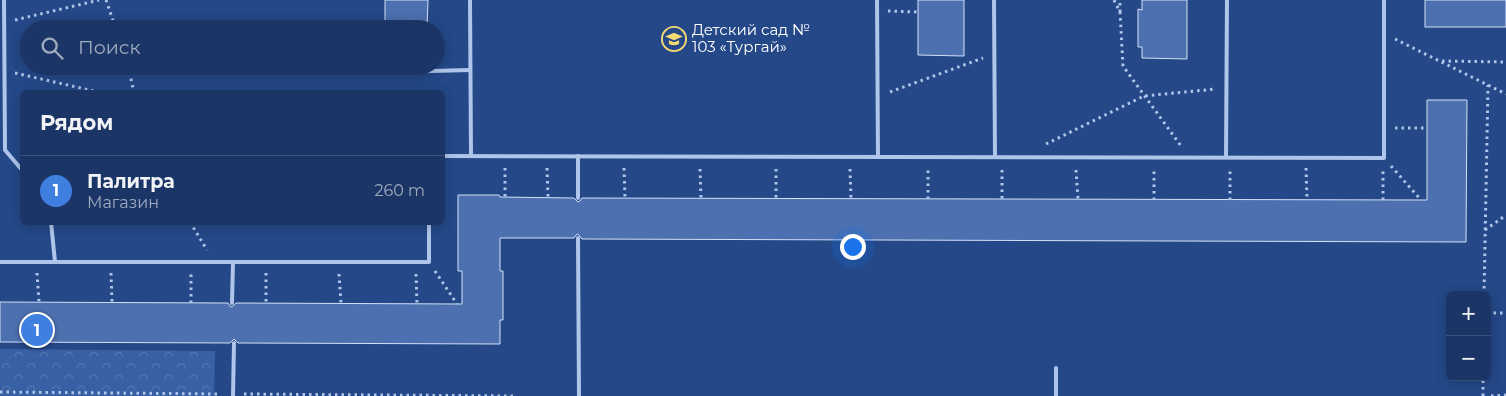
<!DOCTYPE html>
<html lang="ru">
<meta charset="utf-8">
<style>
:root{--surface:#1b3666;--page:#243e6c;--text:#f1f3f6;--muted:#a0abbf;--line:#39507a;--accent:#f4d973}
body{margin:0;font-family:Montserrat,sans-serif;background:var(--page);color:var(--text)}
.controls{position:absolute;right:15px;bottom:15px;display:grid;overflow:hidden;border-radius:8px;box-shadow:0 2px 12px #0003}
.controls button{width:45px;height:45px;display:grid;place-items:center;padding:0;border:0;border-bottom:1px solid var(--line);background:var(--surface);color:var(--text);font:25px sans-serif}
.you{position:absolute;left:852px;top:246px;width:18px;height:18px;margin:-12px;border:4px solid #fff;border-radius:50%;background:#1a73e8;box-shadow:0 0 0 8px #1a73e833}
.badge{display:grid;place-items:center;width:32px;height:32px;border-radius:50%;background:var(--accent);color:#fff;font-size:16px;font-weight:700}
.pin{position:absolute;translate:-50% -50%;border:2px solid #fff;box-shadow:0 1px 5px #0006}
.list{margin:0;padding:0;list-style:none}
h2{display:flex;justify-content:space-between;align-items:center;height:65px;margin:0;padding:0 20px;font-size:21px}
h2 small{font-size:16px;font-weight:400;color:var(--muted)}
.list li{display:grid;grid-template-columns:32px 1fr auto;gap:15px;align-items:center;box-sizing:border-box;height:70px;padding:0 20px;border-top:1px solid var(--line)}
.list b{display:block;font-size:19px;white-space:nowrap}
.list p{margin:0;font-size:16px;white-space:nowrap;color:var(--muted)}
.list em{font-size:16px;font-style:normal;color:var(--muted)}
.icon{flex:none;width:28px;height:28px;fill:none;stroke:currentColor;stroke-width:2;stroke-linecap:round;stroke-linejoin:round}
.map{position:relative;flex:none;width:1506px;height:396px;overflow:hidden}
.search{position:absolute;background:var(--surface);box-shadow:0 2px 12px #0003;left:20px;top:20px;width:425px;height:55px;display:flex;align-items:center;gap:12px;box-sizing:border-box;padding:0 18px;border-radius:28px;color:var(--muted);font-size:19px}
.panel{position:absolute;background:var(--surface);box-shadow:0 2px 12px #0003;left:20px;top:90px;width:425px;height:135px;border-radius:8px}
.map>svg:first-child{display:block}
.forest{fill:url(#forest-crowns)}
.building{fill:#4c70b0;stroke:#d4e1f7}
.lines{fill:none;stroke-linecap:round;stroke-linejoin:round}
.path{stroke:#afc5ea;stroke-width:3;stroke-dasharray:2.5 4;stroke-linecap:butt}
.lane{stroke:#afc5ea;stroke-width:4}
.labels{text-anchor:middle;stroke-width:5;stroke-linejoin:round;paint-order:stroke}
.poi-label{font-size:15px;fill:#fff;stroke:#244888;text-anchor:start}
</style>
<div class="map">
<svg width="1506" height="396" viewBox="0 0 1506 396">
<defs>
<pattern id="forest-crowns" width="20" height="18" patternUnits="userSpaceOnUse" patternTransform="scale(1.25)"><rect width="20" height="18" fill="#3860a5"/><path d="M2 6a3 3 0 1 1 6 0M12 15a3 3 0 1 1 6 0" fill="none" stroke="#5678b2"/></pattern>
</defs>
<rect width="100%" height="100%" fill="#244888"/>
<path class="forest" d="M0 349 215 351 214 396H0Z"/>
<g class="building">
<path d="M385 0H428L427 29H385Z"/>
<path d="M918 0H964V56L918 55Z"/>
<path d="M1142 0H1187V59L1142 58V47H1138V9L1142 10Z"/>
<rect x="1425" y="0" width="81" height="27"/>
<path d="M1427 100H1467L1466 242 582 239 578 234 576 235 574 238H500V271H503V320H500V344L238 343 234 339 230 343 0 342V302L228 303 230 306 232 307 236 303 462 304V271H458V195H499L500 197 574 198 578 202 580 201 582 198 1427 200Z"/>
</g>
<g class="lines">
<g class="path">
<path d="M106 0 116 29"/>
<path d="M1114 0 1120 12 1123 66 1181 146"/>
<path d="M888 11 918 12"/>
<path d="M1120 12V0"/>
<path d="M15 20 99 0"/>
<path d="M1395 39 1506 94"/>
<path d="M1442 61 1506 62"/>
<path d="M128 66 134 92"/>
<path d="M15 73 98 92"/>
<path d="M890 92 983 58"/>
<path d="M1395 128H1427"/>
<path d="M1046 144 1144 96 1216 89"/>
<path d="M1391 166 1421 200"/>
<path d="M505 168V197"/>
<path d="M547 168 548 197"/>
<path d="M624 168 625 198"/>
<path d="M1306 168 1307 200"/>
<path d="M700 169 701 198"/>
<path d="M776 169V198"/>
<path d="M850 169 851 198"/>
<path d="M1002 170V199"/>
<path d="M1076 170 1078 199"/>
<path d="M928 199V169"/>
<path d="M1154 200V168"/>
<path d="M1230 200V168"/>
<path d="M1383 200V168"/>
<path d="M190 222 207 250"/>
<path d="M1485 230 1506 215"/>
<path d="M435 271 457 304"/>
<path d="M37 273 39 302"/>
<path d="M111 273 112 302"/>
<path d="M266 273V303"/>
<path d="M339 274 341 303"/>
<path d="M416 274 417 304"/>
<path d="M1484 295 1488 85"/>
<path d="M191 303V273"/>
<path d="M1487 313H1506"/>
<path d="M0 392 221 394"/>
<path d="M244 394 514 396"/>
<path d="M1483 396V377"/>
<path d="M1491 396 1506 395"/>
</g>
<g class="lane">
<path d="M4 0 5 150 22 170"/>
<path d="M470 0 471 156"/>
<path d="M877 0 878 157"/>
<path d="M994 0 995 157"/>
<path d="M353 73 470 70"/>
<path d="M442 156 1384 158V0"/>
<path d="M578 156V198"/>
<path d="M1226 157 1227 0"/>
<path d="M51 222 55 262"/>
<path d="M578 238 579 396"/>
<path d="M0 262H429V222"/>
<path d="M232 303 233 262"/>
<path d="M233 396 234 343"/>
<path d="M1056 396V368"/>
</g>
</g>
<defs>
<symbol id="school-ring" viewBox="-11 -11 22 22"><circle r="9.5" fill="#244888" stroke="#f4d973" stroke-width="1.5"/><path d="M0-5L7-2L0 1L-7-2ZM-4 1L0 2.5L4 1V4Q0 6-4 4Z" fill="#f4d973"/></symbol>
</defs>
<g fill-rule="evenodd">
<use href="#school-ring" x="660" y="25" width="28" height="28"/>
</g>
<g class="labels">
<g class="poi-label">
<text x="692" y="35">Детский сад №<tspan x="692" dy="17">103 «Тургай»</tspan></text>
</g>
</g>
</svg>
<div class="controls">
<button>+</button>
<button>−</button>
</div>
<div class="you"></div>
<div class="pin badge" style="left:37px;top:330px;background:#3f7fe0">1</div>
<div class="search"><svg class="icon" aria-label="search" viewBox="0 0 24 24"><circle cx="10" cy="10" r="6"/><path d="M15 15l6 6"/></svg>Поиск</div>
<section class="panel">
<h2>Рядом<small></small></h2>
<ul class="list">
<li><span class="badge" style="background:#3f7fe0">1</span><div><b>Палитра</b><p>Магазин</p></div><em>260 m</em></li>
</ul>
</section>
</div>
